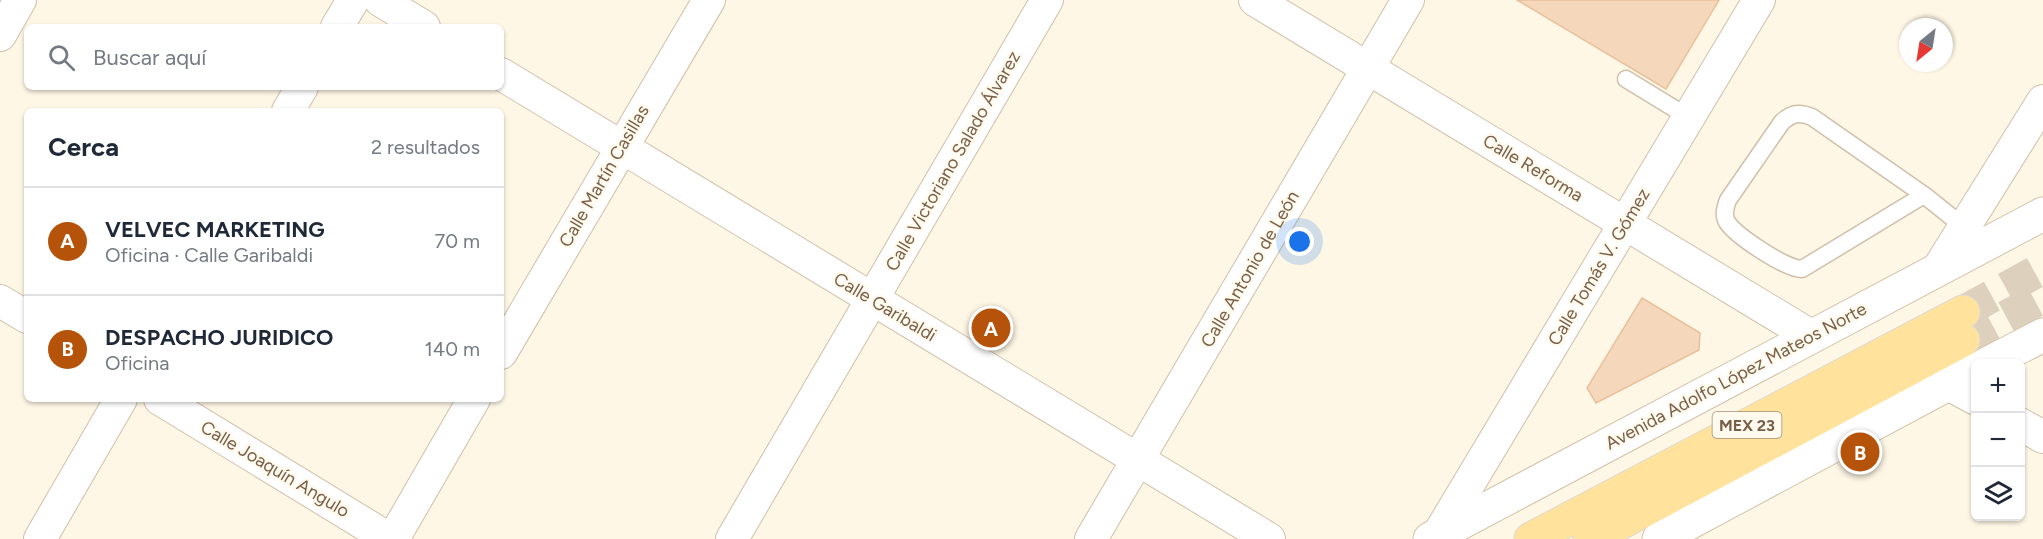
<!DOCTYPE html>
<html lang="es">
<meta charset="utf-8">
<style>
:root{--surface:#fff;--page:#f2f2f3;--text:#1f2937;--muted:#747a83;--line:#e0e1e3;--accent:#b45309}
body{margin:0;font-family:Figtree,sans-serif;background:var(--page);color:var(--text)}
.controls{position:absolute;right:18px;bottom:18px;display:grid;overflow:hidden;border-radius:9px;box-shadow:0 2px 4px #0004}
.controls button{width:54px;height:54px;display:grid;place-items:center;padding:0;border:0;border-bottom:2px solid var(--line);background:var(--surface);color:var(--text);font:30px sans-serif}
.compass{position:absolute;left:1899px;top:18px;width:54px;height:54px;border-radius:50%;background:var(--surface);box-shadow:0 2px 4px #0004;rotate:210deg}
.you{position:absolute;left:1300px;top:242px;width:21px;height:21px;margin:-15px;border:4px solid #fff;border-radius:50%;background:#1a73e8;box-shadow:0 0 0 9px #1a73e833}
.badge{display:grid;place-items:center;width:39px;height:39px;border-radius:50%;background:var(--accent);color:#fff;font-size:20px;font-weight:700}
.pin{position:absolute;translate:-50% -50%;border:3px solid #fff;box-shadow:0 2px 6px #0006}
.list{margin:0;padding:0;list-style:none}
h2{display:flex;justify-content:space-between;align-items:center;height:78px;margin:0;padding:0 24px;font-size:26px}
h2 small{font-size:20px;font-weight:400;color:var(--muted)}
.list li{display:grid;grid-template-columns:39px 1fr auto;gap:18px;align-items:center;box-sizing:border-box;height:108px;padding:0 24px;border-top:2px solid var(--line)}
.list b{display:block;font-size:22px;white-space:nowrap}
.list p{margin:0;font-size:20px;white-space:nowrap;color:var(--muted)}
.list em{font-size:20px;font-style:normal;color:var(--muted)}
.icon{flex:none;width:33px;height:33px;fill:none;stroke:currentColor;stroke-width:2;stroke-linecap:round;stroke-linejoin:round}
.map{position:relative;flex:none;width:2043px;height:539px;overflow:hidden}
.search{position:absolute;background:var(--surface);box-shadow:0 2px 4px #0004;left:24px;top:24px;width:480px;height:66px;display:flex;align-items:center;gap:15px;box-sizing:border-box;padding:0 21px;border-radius:9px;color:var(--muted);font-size:22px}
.panel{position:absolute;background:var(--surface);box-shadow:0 2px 4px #0004;left:24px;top:108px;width:480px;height:294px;border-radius:9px}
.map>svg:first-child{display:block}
.building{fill:#f5d8bb;stroke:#e9c09b;stroke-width:1.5}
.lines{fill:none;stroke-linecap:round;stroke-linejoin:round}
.primary-tunnel{stroke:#ddd1be;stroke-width:33;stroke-dasharray:33 16;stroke-linecap:butt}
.lane-casing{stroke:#d0bfaa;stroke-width:19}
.street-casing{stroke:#d0bfaa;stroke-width:34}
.secondary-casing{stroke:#d4c0a8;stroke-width:35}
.primary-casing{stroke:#dfd8d3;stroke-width:35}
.lane{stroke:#fff;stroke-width:16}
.street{stroke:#fff;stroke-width:32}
.secondary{stroke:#fff;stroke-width:33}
.primary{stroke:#ffe39c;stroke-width:33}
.labels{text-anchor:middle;stroke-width:5;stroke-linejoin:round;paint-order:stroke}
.shield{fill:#fffaee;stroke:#a18d7a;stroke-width:1.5}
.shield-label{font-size:16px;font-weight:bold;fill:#795e48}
.street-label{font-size:18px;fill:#795e48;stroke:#fffaee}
</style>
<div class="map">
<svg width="2043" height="539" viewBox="0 0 2043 539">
<rect width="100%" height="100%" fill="#fef7e6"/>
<g class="building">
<path d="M1517 0H1719L1666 89Z"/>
<path d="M1642 298 1700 333 1699 350 1596 403 1587 388Z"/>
</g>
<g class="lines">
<g class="primary-tunnel">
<path d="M1963 312 2043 268"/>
<path d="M1963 340 2043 297"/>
</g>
<defs>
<g id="lane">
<path d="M1626 79 1688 117"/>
<path d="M1924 195 1802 269C1786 269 1736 236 1727 222 1723 215 1725 208 1728 200L1782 122C1792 113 1799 112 1812 117L1924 195 1964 227"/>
</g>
<g id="street">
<path d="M380 0 424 27"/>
<path d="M1255 0 1811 336"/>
<path d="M337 27 353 0"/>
<path d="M0 35 20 0"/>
<path d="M501 74 1269 539"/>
<path d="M288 111 302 87"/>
<path d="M1938 269 2043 101"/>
<path d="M0 301 27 317"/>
<path d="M501 353 709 0"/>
<path d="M1948 384 1976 399"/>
<path d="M160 399 389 539"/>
<path d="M2020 424 2043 437"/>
<path d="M1438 535 1759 0"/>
<path d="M40 539 121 399"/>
<path d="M393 539 474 399"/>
<path d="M732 539 1047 0"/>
<path d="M1091 539 1408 0"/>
</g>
<g id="secondary">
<path d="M1987 364 2043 335"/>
<path d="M1430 539 2043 214"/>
<path d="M1659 539 1976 369"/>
</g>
<g id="primary">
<path d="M1531 539 1963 312"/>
<path d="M1590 539 1963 340"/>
</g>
</defs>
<use href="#lane" class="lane-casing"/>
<use href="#street" class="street-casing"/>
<use href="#secondary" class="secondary-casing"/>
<use href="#primary" class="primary-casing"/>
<use href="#lane" class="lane"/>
<use href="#street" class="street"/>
<use href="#secondary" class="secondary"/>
<use href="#primary" class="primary"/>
</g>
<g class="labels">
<rect class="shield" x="1712.5" y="412" width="69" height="26" rx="4.5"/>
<g class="shield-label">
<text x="1747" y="431">MEX 23</text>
</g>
<g class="street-label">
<text transform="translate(953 161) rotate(-60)" y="6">Calle Victoriano Salado Álvarez</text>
<text transform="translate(1533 168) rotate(31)" y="6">Calle Reforma</text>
<text transform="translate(604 176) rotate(-60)" y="6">Calle Martín Casillas</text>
<text transform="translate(1599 267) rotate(-59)" y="6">Calle Tomás V. Gómez</text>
<text transform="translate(1250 269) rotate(-60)" y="6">Calle Antonio de León</text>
<text transform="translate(885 307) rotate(31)" y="6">Calle Garibaldi</text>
<text transform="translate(1736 376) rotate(-28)" y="6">Avenida Adolfo López Mateos Norte</text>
<text transform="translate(275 469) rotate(31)" y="6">Calle Joaquín Angulo</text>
</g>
</g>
</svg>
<div class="controls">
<button>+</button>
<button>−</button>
<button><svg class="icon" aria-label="layers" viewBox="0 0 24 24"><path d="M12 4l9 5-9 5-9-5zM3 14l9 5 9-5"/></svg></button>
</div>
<svg class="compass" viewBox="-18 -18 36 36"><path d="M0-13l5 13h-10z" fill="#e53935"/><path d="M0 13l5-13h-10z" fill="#747a83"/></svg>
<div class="you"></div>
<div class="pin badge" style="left:991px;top:328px">A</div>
<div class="pin badge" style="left:1860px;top:452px">B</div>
<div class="search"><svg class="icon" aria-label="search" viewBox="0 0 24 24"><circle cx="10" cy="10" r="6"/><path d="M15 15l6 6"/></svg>Buscar aquí</div>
<section class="panel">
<h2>Cerca<small>2 resultados</small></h2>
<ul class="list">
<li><span class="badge">A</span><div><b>VELVEC MARKETING</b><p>Oficina · Calle Garibaldi</p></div><em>70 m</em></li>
<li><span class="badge">B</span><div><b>DESPACHO JURIDICO</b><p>Oficina</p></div><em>140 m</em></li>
</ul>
</section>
</div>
